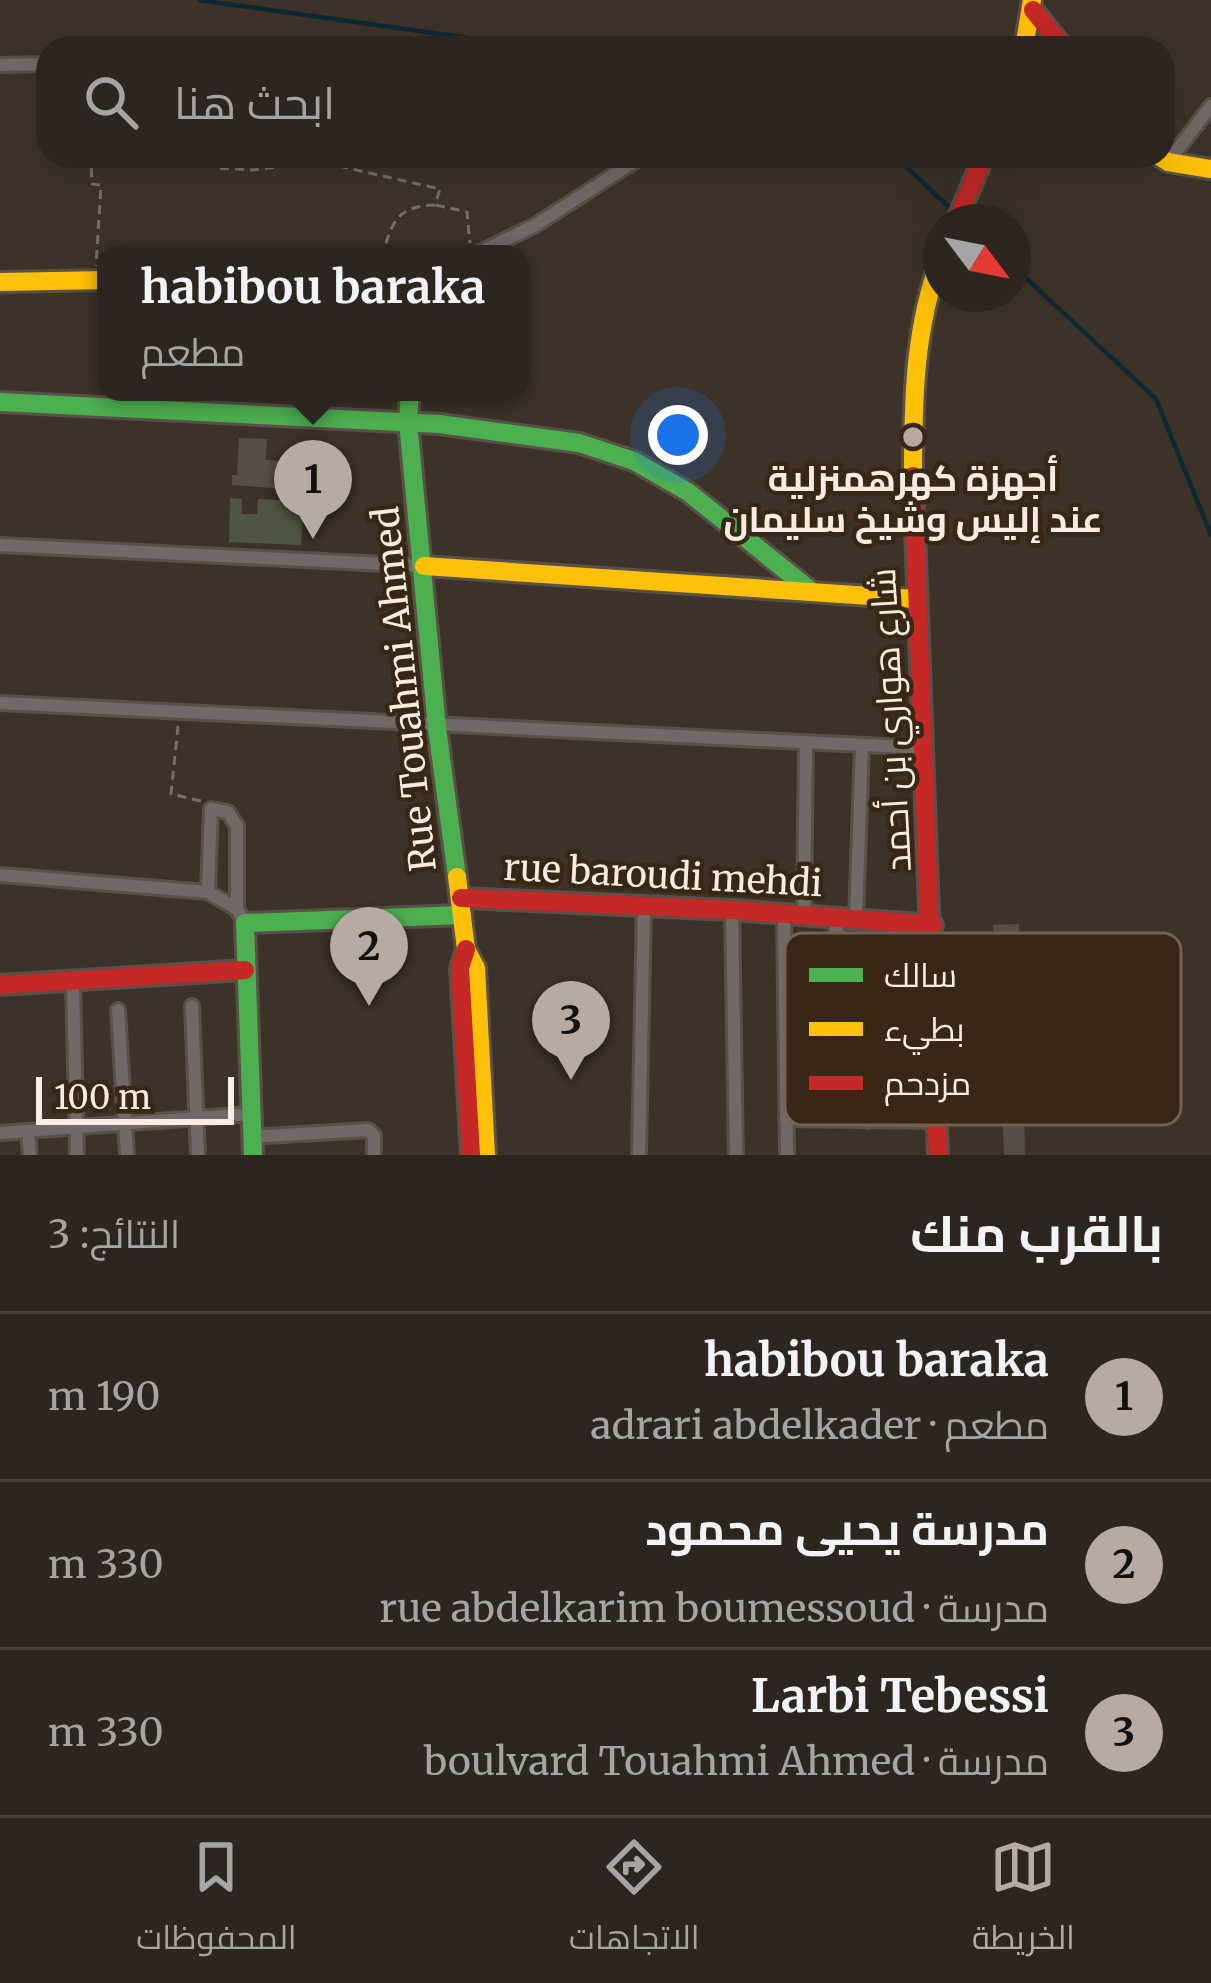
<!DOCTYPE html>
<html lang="ar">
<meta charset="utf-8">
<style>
:root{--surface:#2d261e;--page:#39322b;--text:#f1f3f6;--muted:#a7a5a4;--line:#48433c;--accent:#b7aba1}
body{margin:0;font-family:Merriweather,Cairo,serif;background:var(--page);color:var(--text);direction:rtl}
.compass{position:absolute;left:923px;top:204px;width:108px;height:108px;border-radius:50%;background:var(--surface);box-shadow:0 12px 48px #0002;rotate:122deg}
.scale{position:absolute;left:36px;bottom:30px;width:198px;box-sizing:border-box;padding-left:12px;border:6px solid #f9ece2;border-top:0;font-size:33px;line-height:42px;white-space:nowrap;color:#f9ece2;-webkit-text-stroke:9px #392716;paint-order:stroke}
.you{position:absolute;left:678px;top:435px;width:42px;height:42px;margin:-30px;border:9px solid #fff;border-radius:50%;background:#1a73e8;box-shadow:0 0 0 18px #1a73e833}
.badge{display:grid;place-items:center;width:78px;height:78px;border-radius:50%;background:var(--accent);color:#111;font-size:39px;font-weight:700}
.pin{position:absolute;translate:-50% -99px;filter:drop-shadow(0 3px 6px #0008)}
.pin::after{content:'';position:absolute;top:63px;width:42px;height:36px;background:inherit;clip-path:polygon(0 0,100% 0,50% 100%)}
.popup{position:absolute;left:97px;top:245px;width:432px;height:156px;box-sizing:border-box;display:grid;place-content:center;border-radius:24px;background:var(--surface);filter:drop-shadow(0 3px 9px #0005);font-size:39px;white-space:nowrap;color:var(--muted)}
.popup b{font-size:45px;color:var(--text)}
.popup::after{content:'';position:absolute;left:50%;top:100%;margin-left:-24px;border:24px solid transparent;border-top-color:var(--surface)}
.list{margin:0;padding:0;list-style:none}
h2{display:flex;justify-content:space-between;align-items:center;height:156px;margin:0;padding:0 48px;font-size:51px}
h2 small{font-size:39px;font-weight:400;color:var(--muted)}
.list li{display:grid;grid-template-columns:78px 1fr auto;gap:36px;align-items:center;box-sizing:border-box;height:168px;padding:0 48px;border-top:3px solid var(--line)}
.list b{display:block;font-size:45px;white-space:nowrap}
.list p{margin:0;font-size:39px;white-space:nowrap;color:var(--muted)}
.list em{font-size:39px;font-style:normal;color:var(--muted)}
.icon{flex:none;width:66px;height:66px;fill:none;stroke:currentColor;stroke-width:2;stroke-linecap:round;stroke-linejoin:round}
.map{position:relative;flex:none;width:1211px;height:1155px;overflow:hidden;direction:ltr}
.search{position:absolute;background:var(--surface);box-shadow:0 12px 48px #0002;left:36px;right:36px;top:36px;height:132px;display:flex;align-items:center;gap:30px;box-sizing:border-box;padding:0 42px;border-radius:36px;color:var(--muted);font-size:45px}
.sheet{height:660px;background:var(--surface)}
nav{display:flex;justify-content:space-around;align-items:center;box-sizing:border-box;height:168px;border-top:3px solid var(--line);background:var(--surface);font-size:33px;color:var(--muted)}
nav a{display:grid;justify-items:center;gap:6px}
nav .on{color:var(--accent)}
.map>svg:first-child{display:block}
.green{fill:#4e5641}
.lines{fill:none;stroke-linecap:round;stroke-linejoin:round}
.stream{stroke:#0d2934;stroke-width:4.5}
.building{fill:#564e46}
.street-casing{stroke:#595047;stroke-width:18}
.fast-casing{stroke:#595047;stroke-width:24}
.slow-casing{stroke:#595047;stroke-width:24}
.jam-casing{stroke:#595047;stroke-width:24}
.path{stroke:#756e6a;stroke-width:3;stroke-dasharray:9 6;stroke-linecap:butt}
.street{stroke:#706968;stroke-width:12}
.fast{stroke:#4caf50;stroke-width:18}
.slow{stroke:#ffc107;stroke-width:18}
.jam{stroke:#c62828;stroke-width:18}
.poi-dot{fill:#b7aba1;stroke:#392716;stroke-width:4.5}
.labels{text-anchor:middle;stroke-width:9;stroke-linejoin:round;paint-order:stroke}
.poi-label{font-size:36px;font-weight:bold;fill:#f9ece2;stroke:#392716}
.street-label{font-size:36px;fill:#f9ece2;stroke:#392716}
.key{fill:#392716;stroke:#736253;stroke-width:3}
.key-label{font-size:33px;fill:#f9ece2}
</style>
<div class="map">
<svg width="1211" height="1155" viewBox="0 0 1211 1155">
<rect width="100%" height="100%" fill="#3c3228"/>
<path class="green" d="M230 498 242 499V514H257L258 499 304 501 301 545 229 542Z"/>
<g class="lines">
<g class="stream">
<path d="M199 0 483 40 513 48"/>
<path d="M895 156 952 210"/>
<path d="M1013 266 1156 399 1211 535"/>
</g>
</g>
<g class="building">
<path d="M239 438 267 439 266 460 301 462 299 490 232 485V475H237Z"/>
<path d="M1019 924 1020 960 995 961 993 925Z"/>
<path d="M1023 1009 1025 1155H1004L999 1010Z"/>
</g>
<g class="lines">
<defs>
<g id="street">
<path d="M0 65 48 64"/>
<path d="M1168 162 1211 106"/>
<path d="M476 254 534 226 643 156"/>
<path d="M0 545 424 566"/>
<path d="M0 703 925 748"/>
<path d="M0 875 208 892"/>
<path d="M237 909V826L228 812 211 809 208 892 237 909 245 923"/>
<path d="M732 910 736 1155"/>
<path d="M784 914 787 1155"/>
<path d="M804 915 806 743"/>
<path d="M836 916 838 1003"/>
<path d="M856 918 862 746"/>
<path d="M73 983 77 1155"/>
<path d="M785 1004H931"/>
<path d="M868 1004 869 1121"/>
<path d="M192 1006 198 1155"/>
<path d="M118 1010 127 1155"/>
<path d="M787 1045 868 1044"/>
<path d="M786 1119 936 1121"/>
<path d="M28 1131 30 1155"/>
<path d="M0 1133 250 1114"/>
<path d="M251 1137 368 1130 374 1135V1155"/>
<path d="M639 1155 644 906"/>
</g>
<g id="fast">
<path d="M410 392 408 422 437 728 457 877"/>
<path d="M0 402 439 424 579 443 634 461 688 492 810 590"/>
<path d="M253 1155 245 923 462 915"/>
</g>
<g id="slow">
<path d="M1024 48 1032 0"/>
<path d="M1159 156 1168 162 1211 169"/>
<path d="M0 282 106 280"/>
<path d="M913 476C913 401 914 328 941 257"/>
<path d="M424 566 915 599"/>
<path d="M457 877 466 949 476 968 486 1155"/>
</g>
<g id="jam">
<path d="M1033 10 1064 48"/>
<path d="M956 222 984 156"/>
<path d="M913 476 938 1155"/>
<path d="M461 898 732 910 933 925"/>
<path d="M466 949 460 968 471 1155"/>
<path d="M0 985 245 970"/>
</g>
</defs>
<use href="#street" class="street-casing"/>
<use href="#fast" class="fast-casing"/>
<use href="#slow" class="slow-casing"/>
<use href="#jam" class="jam-casing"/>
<g class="path">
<path d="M85 156 91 161 92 184 101 185 96 266"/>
<path d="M213 156 218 168 253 170 321 162 440 189 435 205C399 206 392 220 383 254"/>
<path d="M90 160 168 156"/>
<path d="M436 205 467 212 470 243"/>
<path d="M178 726 171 794 201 801"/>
</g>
<use href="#street" class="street"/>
<use href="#fast" class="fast"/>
<use href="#slow" class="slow"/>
<use href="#jam" class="jam"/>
</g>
<circle class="poi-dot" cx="913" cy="437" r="12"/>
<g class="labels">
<g class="poi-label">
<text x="913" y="491">أجهزة كهرهمنزلية<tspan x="913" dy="41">عند إليس وشيخ سليمان</tspan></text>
</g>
<g class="street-label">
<text transform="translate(404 689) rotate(-96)" y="13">Rue Touahmi Ahmed</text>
<text transform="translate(890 720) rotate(-93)" y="13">شارع هواري بن أحمد</text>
<text transform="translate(663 875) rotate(3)" y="13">rue baroudi mehdi</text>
</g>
</g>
<rect x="785" y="933" width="396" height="192" rx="18" class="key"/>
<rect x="809" y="968" width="54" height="14" fill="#4caf50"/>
<rect x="809" y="1022" width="54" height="14" fill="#ffc107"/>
<rect x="809" y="1076" width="54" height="14" fill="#c62828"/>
<g class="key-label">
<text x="884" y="987">سالك</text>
<text x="884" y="1041">بطيء</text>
<text x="884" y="1095">مزدحم</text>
</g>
</svg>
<svg class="compass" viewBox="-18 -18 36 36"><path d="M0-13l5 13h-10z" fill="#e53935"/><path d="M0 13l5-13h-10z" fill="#a7a5a4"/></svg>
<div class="scale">100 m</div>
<div class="you"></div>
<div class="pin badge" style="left:313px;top:539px">1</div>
<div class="popup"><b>habibou baraka</b>مطعم</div>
<div class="pin badge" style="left:369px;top:1006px">2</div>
<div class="pin badge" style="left:571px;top:1080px">3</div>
<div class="search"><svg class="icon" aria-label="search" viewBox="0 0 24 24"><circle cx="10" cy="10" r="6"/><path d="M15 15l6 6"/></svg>ابحث هنا</div>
</div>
<section class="sheet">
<h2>بالقرب منك<small>النتائج: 3</small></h2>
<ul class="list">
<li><span class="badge">1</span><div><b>habibou baraka</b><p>مطعم · adrari abdelkader</p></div><em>190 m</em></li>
<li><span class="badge">2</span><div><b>مدرسة يحيى محمود</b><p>مدرسة · rue abdelkarim boumessoud</p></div><em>330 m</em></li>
<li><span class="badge">3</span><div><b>Larbi Tebessi</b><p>مدرسة · boulvard Touahmi Ahmed</p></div><em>330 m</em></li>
</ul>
</section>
<nav>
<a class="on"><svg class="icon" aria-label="map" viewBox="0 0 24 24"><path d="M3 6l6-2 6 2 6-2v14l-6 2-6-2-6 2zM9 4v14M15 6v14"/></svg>الخريطة</a>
<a><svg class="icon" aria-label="directions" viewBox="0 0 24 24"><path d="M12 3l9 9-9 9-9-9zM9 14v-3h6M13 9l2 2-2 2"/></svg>الاتجاهات</a>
<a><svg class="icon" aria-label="saved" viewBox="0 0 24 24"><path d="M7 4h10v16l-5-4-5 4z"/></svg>المحفوظات</a>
</nav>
